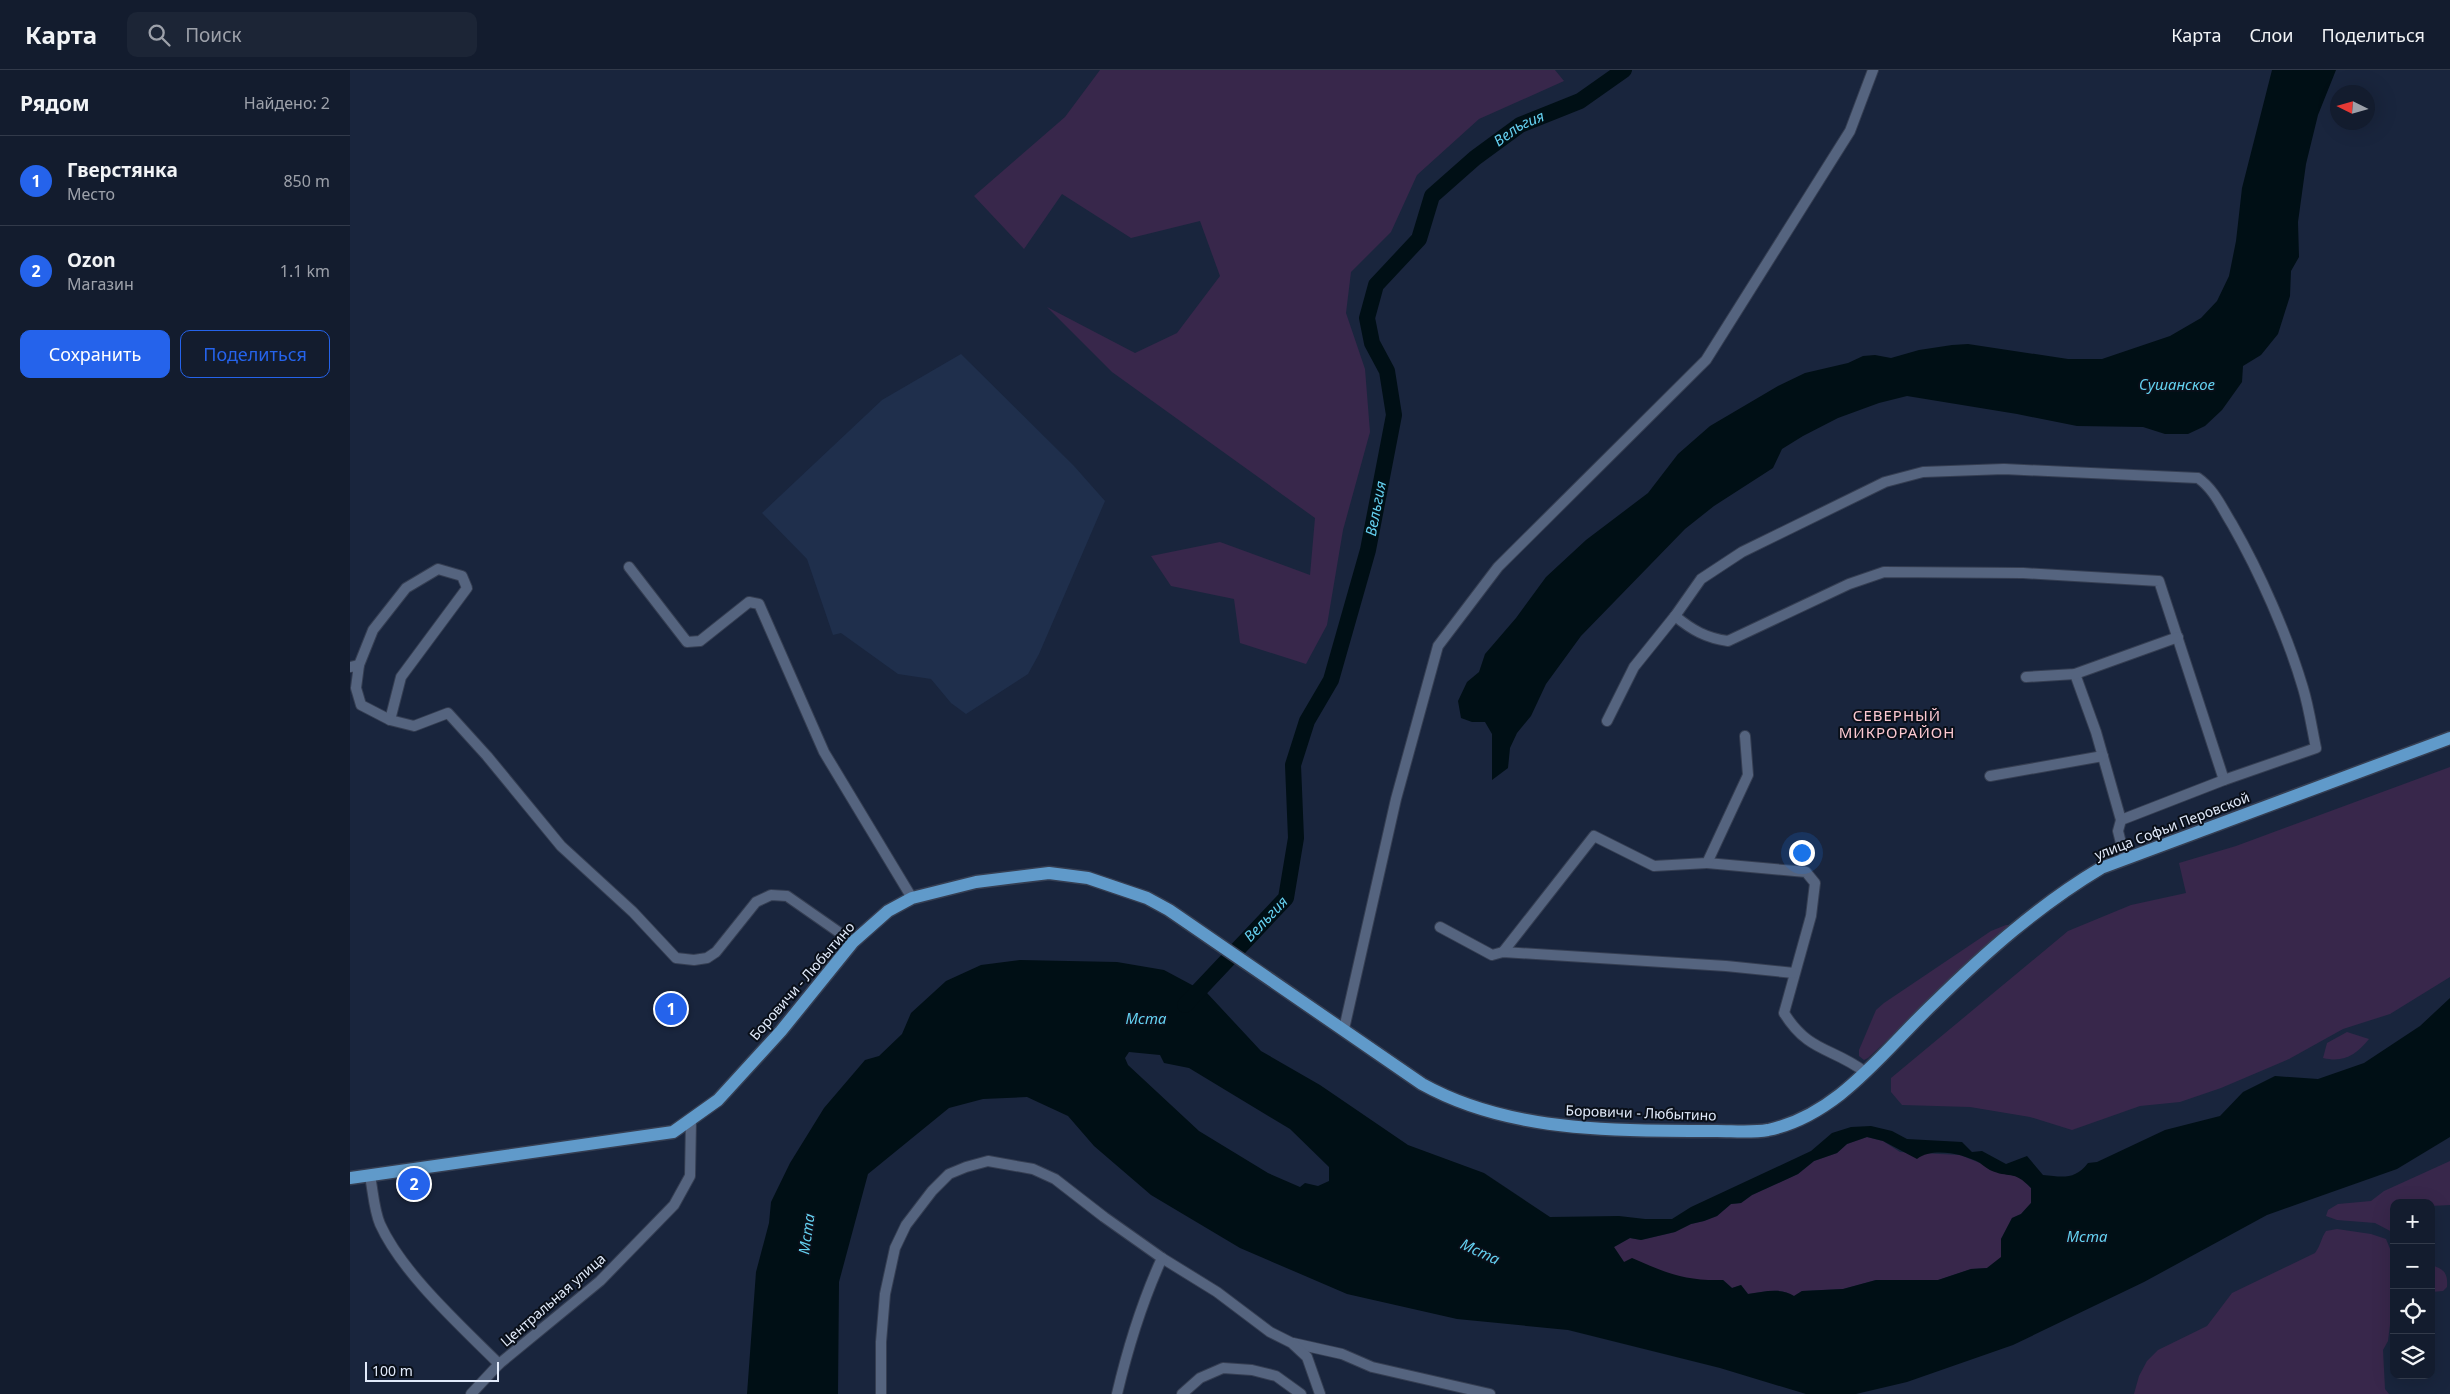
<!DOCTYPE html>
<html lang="ru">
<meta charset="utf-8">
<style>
:root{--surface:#131c2e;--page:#1c2536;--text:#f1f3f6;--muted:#9da1aa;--line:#323a4a;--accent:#2563eb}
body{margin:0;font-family:"Noto Sans",sans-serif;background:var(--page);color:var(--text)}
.controls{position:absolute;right:15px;bottom:15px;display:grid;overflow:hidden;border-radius:10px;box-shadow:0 5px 20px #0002}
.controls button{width:45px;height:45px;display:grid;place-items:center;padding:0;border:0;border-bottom:1px solid var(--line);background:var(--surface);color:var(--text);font:25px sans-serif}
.compass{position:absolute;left:1980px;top:15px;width:45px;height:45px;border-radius:50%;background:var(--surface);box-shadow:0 5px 20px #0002;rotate:275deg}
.scale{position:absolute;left:15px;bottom:12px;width:134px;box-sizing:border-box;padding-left:5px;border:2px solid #e1eafa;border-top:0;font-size:14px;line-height:18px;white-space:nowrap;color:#e1eafa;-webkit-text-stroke:4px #090f19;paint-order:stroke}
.you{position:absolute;left:1451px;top:782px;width:18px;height:18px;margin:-12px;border:4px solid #fff;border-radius:50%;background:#1a73e8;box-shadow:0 0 0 8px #1a73e833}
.badge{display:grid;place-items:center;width:32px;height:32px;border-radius:50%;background:var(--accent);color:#fff;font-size:16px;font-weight:700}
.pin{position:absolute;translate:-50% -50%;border:2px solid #fff;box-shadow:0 1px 5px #0006}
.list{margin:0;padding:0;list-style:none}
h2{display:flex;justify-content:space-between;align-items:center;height:65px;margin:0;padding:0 20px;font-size:21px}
h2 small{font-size:16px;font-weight:400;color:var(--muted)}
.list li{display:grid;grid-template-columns:32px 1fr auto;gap:15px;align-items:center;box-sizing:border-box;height:90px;padding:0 20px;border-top:1px solid var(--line)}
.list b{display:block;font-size:19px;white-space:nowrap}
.list p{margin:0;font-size:16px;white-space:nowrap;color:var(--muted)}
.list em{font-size:16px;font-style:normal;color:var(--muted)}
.actions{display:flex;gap:10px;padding:15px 20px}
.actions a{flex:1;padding:11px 0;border:1px solid var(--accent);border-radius:10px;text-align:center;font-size:18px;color:var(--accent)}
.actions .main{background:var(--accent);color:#fff}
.icon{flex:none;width:28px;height:28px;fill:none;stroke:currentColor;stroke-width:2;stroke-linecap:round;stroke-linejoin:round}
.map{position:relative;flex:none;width:2100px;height:1324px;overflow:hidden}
header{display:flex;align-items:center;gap:30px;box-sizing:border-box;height:70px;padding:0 25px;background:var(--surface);border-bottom:1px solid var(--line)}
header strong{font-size:24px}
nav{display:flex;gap:28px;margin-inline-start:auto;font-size:18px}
.search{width:350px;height:45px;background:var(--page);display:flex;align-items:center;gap:12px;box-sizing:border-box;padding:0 18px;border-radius:10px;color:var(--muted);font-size:19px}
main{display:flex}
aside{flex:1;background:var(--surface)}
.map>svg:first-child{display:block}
.built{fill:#1f2f4c}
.green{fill:#38274b}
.water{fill:#000f15;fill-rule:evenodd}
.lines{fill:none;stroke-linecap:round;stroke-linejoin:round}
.river{stroke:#000f15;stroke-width:16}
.minor-casing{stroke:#353e52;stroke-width:12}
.primary-casing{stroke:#353e52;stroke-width:15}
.minor{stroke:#55647f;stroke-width:10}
.primary{stroke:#609aca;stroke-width:12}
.labels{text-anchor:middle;stroke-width:4;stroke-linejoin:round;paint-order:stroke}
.street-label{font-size:14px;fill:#e1eafa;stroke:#090f19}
.water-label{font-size:15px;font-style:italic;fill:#64d0f0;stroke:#090f19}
.neighbourhood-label{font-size:15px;letter-spacing:1px;fill:#fdc9d1;stroke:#090f19}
</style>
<header>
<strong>Карта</strong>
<div class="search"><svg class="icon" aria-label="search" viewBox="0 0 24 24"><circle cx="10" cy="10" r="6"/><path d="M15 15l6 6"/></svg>Поиск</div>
<nav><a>Карта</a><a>Слои</a><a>Поделиться</a></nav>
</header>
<main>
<aside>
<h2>Рядом<small>Найдено: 2</small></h2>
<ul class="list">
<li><span class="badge">1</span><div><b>Гверстянка</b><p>Место</p></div><em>850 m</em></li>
<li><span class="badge">2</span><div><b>Ozon</b><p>Магазин</p></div><em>1.1 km</em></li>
</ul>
<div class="actions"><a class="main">Сохранить</a><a>Поделиться</a></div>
</aside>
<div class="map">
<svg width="2100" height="1324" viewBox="0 0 2100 1324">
<rect width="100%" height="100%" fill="#19253d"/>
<path class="built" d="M611 284 724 396 755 431 689 584 678 604 616 644 601 633 581 609 548 604 491 563 483 565 457 489 412 443 532 330Z"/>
<g class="green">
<path d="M750 0H1205L1214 11 1129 49 1067 105 1041 162 1001 202 996 243 1015 299 1020 362 993 460 977 555 956 594 890 573 884 529 821 516 801 486 870 472 960 505 965 448 762 302 697 237 785 283 827 263 870 206 850 151 781 168 712 124 674 179 624 126 715 47Z"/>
<path d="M2100 697V907L2040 944 1993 959 1939 989 1871 1018 1830 1032 1790 1036 1722 1060 1680 1047 1620 1037 1552 1035 1541 1022V1008L1718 861 1781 835 1836 823 1829 793 1886 776Z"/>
<path d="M1656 855H1661L1518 988 1514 990 1509 986V980L1526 940 1534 933 1641 861Z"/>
<path d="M1997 962 2019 969C2006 985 1994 993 1973 988L1977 973Z"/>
<path d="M1517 1067 1533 1071 1550 1082 1610 1085 1630 1093 1640 1100 1670 1107 1681 1118V1133L1671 1144 1662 1148 1651 1169 1652 1187 1637 1198 1621 1199 1588 1210H1526L1493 1219 1452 1221 1444 1226C1431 1217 1413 1222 1398 1224L1391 1215 1382 1218 1373 1210 1349 1211 1331 1208 1274 1192 1264 1177 1280 1168 1291 1170 1325 1162 1341 1154 1354 1151 1367 1146 1381 1134 1391 1133 1402 1125 1448 1104 1464 1091 1487 1083 1497 1074Z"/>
<path d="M2100 1091V1135L2081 1136V1133H2044V1163L2025 1153 1987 1150 1976 1146 1978 1140 1988 1134 2021 1131 2034 1121Z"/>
<path d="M1987 1159 2021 1164 2036 1169 2043 1186 2042 1238 2038 1271 2033 1280 2035 1319 2039 1324H1784L1789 1306 1797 1291 1808 1280 1857 1256 1882 1223 1965 1183C1971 1175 1971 1168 1976 1161Z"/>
<path d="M2081 1195C2094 1199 2098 1203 2097 1217L2093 1221 2081 1222Z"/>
</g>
<g class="water">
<path d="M1922 0H1986L1968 45 1956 94 1948 152 1949 187 1941 201 1940 226 1928 264 1911 285 1893 296 1892 312 1872 340 1855 356 1838 364H1815L1793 357 1727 356 1667 344 1557 326 1529 333 1488 348 1453 366 1432 379 1423 398 1364 436 1335 459 1231 566 1196 614 1181 646 1167 663 1160 678 1158 698 1142 710V664L1135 652H1122L1111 648 1108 631 1117 612 1129 602 1135 584 1166 548 1196 507 1236 470 1298 423 1328 384 1360 356 1428 316 1455 303 1498 293 1513 286 1525 285 1541 288 1569 280 1602 275 1618 274 1718 289H1752L1820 266 1851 248 1867 231 1879 206 1886 171 1892 118Z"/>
<path d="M670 890 767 892 814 900 857 923 911 981 970 1015 1058 1075 1134 1103 1200 1147 1269 1146 1295 1149H1322L1341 1137 1461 1081 1482 1063 1501 1057 1521 1056 1542 1061 1557 1069 1612 1072 1622 1082 1632 1081 1656 1094 1677 1086 1693 1105C1713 1107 1725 1110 1738 1093L1747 1092 1815 1060 1870 1046 1893 1022 1925 1006 1968 1009 2014 993 2070 956 2100 928V1067L2047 1099 1917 1145 1794 1212 1663 1275 1557 1312 1506 1324H1456L1370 1298 1218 1260 1107 1249 997 1224 890 1178 801 1125 744 1076 718 1046 677 1027 633 1029 599 1038 518 1104 489 1212 488 1324H397L406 1202 419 1153 421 1132 440 1093 474 1038 515 990 529 986 552 964 561 943 596 911 631 895ZM779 982 810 985 814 993 839 998 940 1059 979 1097V1111L968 1116 955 1113 950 1117 918 1103 849 1061 778 995 775 988ZM1517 1067 1533 1071 1567 1089C1583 1077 1613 1084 1630 1093 1633 1095 1636 1098 1640 1100 1659 1109 1663 1099 1681 1118V1133L1671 1144 1662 1148 1651 1169V1187L1637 1198 1621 1199 1588 1210H1526L1493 1219 1452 1221 1444 1226C1431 1217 1413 1222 1398 1224L1391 1215 1382 1218 1373 1210C1334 1211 1316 1203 1282 1188L1274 1192 1264 1177 1280 1168 1291 1170 1325 1162 1341 1154 1354 1151 1367 1146 1381 1134 1391 1133 1402 1125 1448 1104 1464 1091 1487 1083 1497 1074Z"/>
</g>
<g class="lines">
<path class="river" id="s1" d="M835 935 936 828 946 768 943 695 957 651 981 610 1018 480 1044 345 1037 301 1022 273 1017 248 1026 215 1069 169 1082 126 1125 88 1170 55 1230 31 1274 0"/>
<defs>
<g id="minor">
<path d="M279 497 337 572 350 571 399 532 409 534 474 682 562 828"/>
<path d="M1325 546C1342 560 1356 568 1378 571L1499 514 1534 502 1673 503 1809 511 1874 710"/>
<path d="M9 595 23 560 56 518 88 499 112 506 117 518 51 607 40 650"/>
<path d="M0 597 9 595 6 618 11 635 40 650 64 656 98 643 137 686 211 776 283 842 326 888 344 890 357 888 366 882 406 832 421 825 437 826 503 872"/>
<path d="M1725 604 1746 662 1771 750"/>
<path d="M1676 607 1725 604 1828 567"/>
<path d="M1257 651 1284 597 1325 546 1351 509 1392 482 1535 412 1573 402 1654 399 1848 408C1864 419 1872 438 1882 454 1910 503 1937 564 1953 618 1959 638 1962 659 1966 678L1874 710 1771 750 1768 761 1775 789"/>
<path d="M1640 706 1753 686"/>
<path d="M1357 793 1456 802 1465 813 1461 846 1434 943C1459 983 1482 977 1515 1002"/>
<path d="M1090 857 1142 885 1153 882 1376 896 1444 903"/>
<path d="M1153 882 1244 766 1304 796 1357 793 1398 705 1395 666"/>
<path d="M994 959 1046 729 1088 576 1148 497 1356 290 1500 61 1523 0"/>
<path d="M20 1106C23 1121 24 1140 30 1154 52 1203 111 1256 149 1294"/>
<path d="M943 1273 992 1284 1022 1297 1140 1324"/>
<path d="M121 1324 149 1294 250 1211 324 1135 340 1106 341 1050"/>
<path d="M531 1324V1272L535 1224 545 1178 556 1155 582 1121 599 1104 616 1097 638 1091 683 1099 705 1109 754 1147 812 1188 867 1222 920 1262 942 1273 957 1287 970 1324"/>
<path d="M767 1324C778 1277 792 1232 812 1188"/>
<path d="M832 1324 850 1308 873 1298 902 1300 926 1306 951 1324"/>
</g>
<path id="primary" d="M0 1108 323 1062 368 1030 431 961 503 872 538 841 562 828 626 812 699 803 738 808 797 828 819 840 1072 1014C1135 1049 1209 1058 1280 1060 1309 1061 1338 1061 1367 1061 1383 1061 1401 1063 1418 1060 1489 1045 1534 980 1584 933 1636 882 1689 835 1751 798L2100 668"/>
</defs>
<use href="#minor" class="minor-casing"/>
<use href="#primary" class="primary-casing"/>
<use href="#minor" class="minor"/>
<use href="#primary" class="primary"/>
</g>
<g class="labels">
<g class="street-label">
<text transform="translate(1822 756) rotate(-21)" y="5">улица Софьи Перовской</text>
<text transform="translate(452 911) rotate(-49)" y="5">Боровичи - Любытино</text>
<text transform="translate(1291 1043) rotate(2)" y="5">Боровичи - Любытино</text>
<text transform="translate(203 1230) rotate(-41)" y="5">Центральная улица</text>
</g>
<g class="water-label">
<text dy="5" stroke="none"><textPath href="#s1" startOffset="1002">Вельгия</textPath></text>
<text x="1827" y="320">Сушанское</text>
<text dy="5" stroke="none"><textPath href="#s1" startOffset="552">Вельгия</textPath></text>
<text dy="5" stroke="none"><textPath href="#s1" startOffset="118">Вельгия</textPath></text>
<text x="796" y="954">Мста</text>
<text transform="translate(457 1164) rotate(-82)" y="5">Мста</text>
<text x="1737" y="1172">Мста</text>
<text transform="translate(1130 1182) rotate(25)" y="5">Мста</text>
</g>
<g class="neighbourhood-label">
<text x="1547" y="651">СЕВЕРНЫЙ<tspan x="1547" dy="17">МИКРОРАЙОН</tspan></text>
</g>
</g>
</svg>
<div class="controls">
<button>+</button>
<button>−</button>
<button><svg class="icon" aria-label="locate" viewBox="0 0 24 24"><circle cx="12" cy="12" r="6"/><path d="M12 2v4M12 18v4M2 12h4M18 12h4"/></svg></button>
<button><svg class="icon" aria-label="layers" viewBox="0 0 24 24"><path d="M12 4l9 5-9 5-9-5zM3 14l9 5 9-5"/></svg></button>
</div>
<svg class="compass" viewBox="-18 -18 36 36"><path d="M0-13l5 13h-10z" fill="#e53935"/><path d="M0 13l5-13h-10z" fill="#9da1aa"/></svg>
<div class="scale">100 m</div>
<div class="you"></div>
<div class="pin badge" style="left:321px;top:939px">1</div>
<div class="pin badge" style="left:64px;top:1114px">2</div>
</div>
</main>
